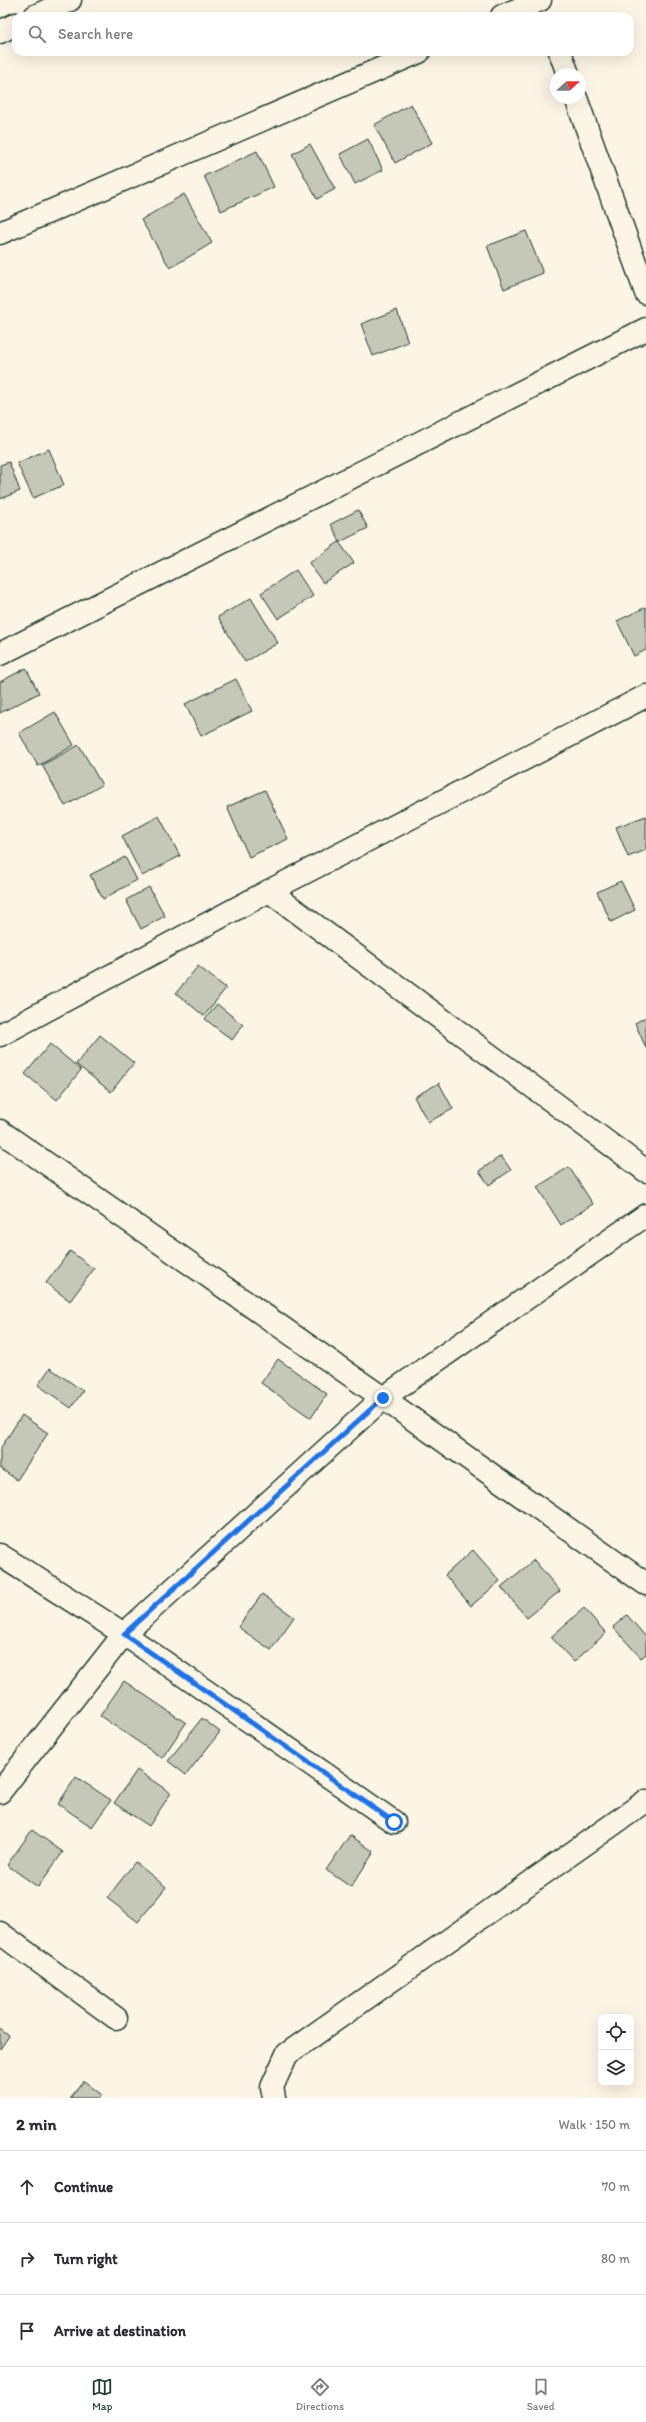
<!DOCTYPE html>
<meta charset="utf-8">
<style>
:root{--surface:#fff;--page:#f7f7f7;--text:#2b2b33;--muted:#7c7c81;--line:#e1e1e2;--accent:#1f3d34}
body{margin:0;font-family:Itim,sans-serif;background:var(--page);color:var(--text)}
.controls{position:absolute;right:12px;bottom:12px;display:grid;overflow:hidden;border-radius:8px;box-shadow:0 4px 16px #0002}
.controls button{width:36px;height:36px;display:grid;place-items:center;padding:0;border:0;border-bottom:1px solid var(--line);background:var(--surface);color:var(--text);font:20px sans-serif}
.compass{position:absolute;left:550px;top:68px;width:36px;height:36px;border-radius:50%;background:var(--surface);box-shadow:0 4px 16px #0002;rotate:69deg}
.stop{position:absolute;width:12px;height:12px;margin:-9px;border:3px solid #1a73e8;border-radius:50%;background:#fff}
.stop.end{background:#1a73e8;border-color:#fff;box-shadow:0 1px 4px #0008}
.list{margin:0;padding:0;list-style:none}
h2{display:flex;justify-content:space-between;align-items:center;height:52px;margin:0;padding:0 16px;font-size:17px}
h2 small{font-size:13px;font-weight:400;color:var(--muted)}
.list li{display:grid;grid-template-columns:26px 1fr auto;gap:12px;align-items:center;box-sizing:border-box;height:72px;padding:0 16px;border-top:1px solid var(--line)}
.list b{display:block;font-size:15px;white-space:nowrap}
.list em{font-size:13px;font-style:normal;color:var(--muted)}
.icon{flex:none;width:22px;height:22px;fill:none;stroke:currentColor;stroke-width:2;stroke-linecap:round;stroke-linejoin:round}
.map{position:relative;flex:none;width:646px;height:2098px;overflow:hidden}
.search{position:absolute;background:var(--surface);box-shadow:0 4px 16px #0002;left:12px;right:12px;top:12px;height:44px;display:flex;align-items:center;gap:10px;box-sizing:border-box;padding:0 14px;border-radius:12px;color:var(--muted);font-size:15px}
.sheet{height:268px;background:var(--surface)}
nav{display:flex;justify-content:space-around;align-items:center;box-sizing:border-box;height:56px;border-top:1px solid var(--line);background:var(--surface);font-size:11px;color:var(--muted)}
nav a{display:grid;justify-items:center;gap:2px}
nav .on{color:var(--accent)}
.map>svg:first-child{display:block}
.building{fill:#c5c7b9;stroke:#1f3d34}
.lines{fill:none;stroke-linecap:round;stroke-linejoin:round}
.minor-casing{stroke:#1f3d34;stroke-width:25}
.minor{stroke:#fcf5e5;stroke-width:22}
.route{stroke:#1a73e8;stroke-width:5}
</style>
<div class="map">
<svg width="646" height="2098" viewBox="0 0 646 2098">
<rect width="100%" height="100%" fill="#fcf5e5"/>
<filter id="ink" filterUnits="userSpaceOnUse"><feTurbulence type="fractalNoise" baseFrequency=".025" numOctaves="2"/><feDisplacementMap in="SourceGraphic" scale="8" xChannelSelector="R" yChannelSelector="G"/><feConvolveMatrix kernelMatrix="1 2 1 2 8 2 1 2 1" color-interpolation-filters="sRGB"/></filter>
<g filter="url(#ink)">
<g class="building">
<path d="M411 104 432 143 395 163 374 125Z"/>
<path d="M368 139 383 170 355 184 340 154Z"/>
<path d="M310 144 335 189 317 199 292 154Z"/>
<path d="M257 151 274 187 221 211 204 176Z"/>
<path d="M184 194 212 243 170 268 141 220Z"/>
<path d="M526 231 543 273 504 289 487 246Z"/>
<path d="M397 310 408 342 373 356 361 324Z"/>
<path d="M49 449 64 485 33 498 17 463Z"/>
<path d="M9 462 20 491 0 499V465Z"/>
<path d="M358 510 368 528 340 542 331 524Z"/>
<path d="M339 542 354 563 323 583 309 563Z"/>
<path d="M296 570 313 596 278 619 261 593Z"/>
<path d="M251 598 278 643 245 662 218 617Z"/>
<path d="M646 607V650L634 656 617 621Z"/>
<path d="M26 668 39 693 0 713V682Z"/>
<path d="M236 679 252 711 201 736 185 704Z"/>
<path d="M55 712 74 745 38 766 19 733Z"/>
<path d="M79 745 102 785 65 806 42 765Z"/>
<path d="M265 790 288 839 249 857 227 807Z"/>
<path d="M159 816 180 856 142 876 122 836Z"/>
<path d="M646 816V850L628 857 616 827Z"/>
<path d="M125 857 137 880 103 899 90 875Z"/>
<path d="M621 881 635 910 611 922 597 892Z"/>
<path d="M149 887 165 916 141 929 126 900Z"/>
<path d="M198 966 226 988 204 1016 176 993Z"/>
<path d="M217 1004 243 1025 232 1040 205 1019Z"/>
<path d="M646 1017V1048L635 1023Z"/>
<path d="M100 1035 134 1063 111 1092 76 1064Z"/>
<path d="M50 1044 81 1070 57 1100 25 1074Z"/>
<path d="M439 1083 453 1109 428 1122 414 1097Z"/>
<path d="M501 1156 511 1170 489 1185 479 1171Z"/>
<path d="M569 1167 593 1204 561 1225 537 1187Z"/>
<path d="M70 1251 94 1269 70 1301 46 1283Z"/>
<path d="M278 1359 327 1394 311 1418 261 1383Z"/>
<path d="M50 1368 83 1391 71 1408 38 1385Z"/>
<path d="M22 1415 48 1433 17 1480 0 1468V1449Z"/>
<path d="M473 1550 500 1581 471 1606 445 1575Z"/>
<path d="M534 1560 560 1591 527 1618 501 1587Z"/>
<path d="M262 1594 294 1617 271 1650 238 1627Z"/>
<path d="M584 1608 606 1633 574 1662 551 1637Z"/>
<path d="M627 1615 646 1637V1654L641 1658 613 1627Z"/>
<path d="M124 1681 186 1723 162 1758 100 1716Z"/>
<path d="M202 1718 220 1732 186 1775 168 1761Z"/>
<path d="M137 1770 171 1793 149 1826 114 1803Z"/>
<path d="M76 1777 111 1800 92 1827 58 1804Z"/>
<path d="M32 1830 63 1852 38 1887 7 1865Z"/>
<path d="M350 1835 374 1852 351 1887 326 1870Z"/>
<path d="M135 1862 166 1887 138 1922 107 1898Z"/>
<path d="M0 2029 9 2036 0 2049Z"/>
<path d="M84 2081 102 2095 99 2098H70Z"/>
</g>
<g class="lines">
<defs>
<g id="minor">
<path d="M35 16 70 0"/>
<path d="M502 16 540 0"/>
<path d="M0 32 16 24"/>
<path d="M560 52 568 74"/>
<path d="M576 98 646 293"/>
<path d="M0 233 419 52"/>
<path d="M0 654 646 329"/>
<path d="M269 891 646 1171"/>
<path d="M0 1035 269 891 646 696"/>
<path d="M0 1131 383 1398 646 1584"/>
<path d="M0 1555 124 1634 394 1822"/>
<path d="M0 1792 124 1634 383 1398 646 1215"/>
<path d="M0 1933 116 2018"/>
<path d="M274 2098 272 2087 287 2054 646 1801"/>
</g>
</defs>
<use href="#minor" class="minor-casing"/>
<use href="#minor" class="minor"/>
</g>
</g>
<g class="lines" filter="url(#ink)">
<path class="route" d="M383 1398 124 1634 394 1822"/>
</g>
</svg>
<div class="controls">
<button><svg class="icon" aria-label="locate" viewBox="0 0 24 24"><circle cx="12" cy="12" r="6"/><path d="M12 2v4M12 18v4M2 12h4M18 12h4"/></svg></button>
<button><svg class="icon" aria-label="layers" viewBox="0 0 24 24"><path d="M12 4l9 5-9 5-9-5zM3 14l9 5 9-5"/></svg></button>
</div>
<svg class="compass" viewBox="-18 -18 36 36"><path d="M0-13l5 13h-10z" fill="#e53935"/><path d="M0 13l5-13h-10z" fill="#7c7c81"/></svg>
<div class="stop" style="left:394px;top:1822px"></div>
<div class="stop end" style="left:383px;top:1398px"></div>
<div class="search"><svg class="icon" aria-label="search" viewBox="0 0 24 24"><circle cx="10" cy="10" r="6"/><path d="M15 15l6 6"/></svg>Search here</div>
</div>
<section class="sheet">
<h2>2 min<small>Walk · 150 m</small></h2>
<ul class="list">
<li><svg class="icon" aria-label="ahead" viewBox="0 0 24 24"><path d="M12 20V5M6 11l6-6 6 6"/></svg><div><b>Continue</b></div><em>70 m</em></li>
<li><svg class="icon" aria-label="right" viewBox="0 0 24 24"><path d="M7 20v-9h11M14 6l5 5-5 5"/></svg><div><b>Turn right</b></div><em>80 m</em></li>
<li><svg class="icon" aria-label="arrive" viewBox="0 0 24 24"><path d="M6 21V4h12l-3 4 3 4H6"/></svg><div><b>Arrive at destination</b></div></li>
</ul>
</section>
<nav>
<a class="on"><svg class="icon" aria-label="map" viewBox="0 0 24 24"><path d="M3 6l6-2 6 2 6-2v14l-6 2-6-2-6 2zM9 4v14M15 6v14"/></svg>Map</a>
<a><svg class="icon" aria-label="directions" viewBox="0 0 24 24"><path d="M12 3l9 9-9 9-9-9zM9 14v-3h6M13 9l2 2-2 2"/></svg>Directions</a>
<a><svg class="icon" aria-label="saved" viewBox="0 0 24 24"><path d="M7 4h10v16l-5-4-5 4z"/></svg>Saved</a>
</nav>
